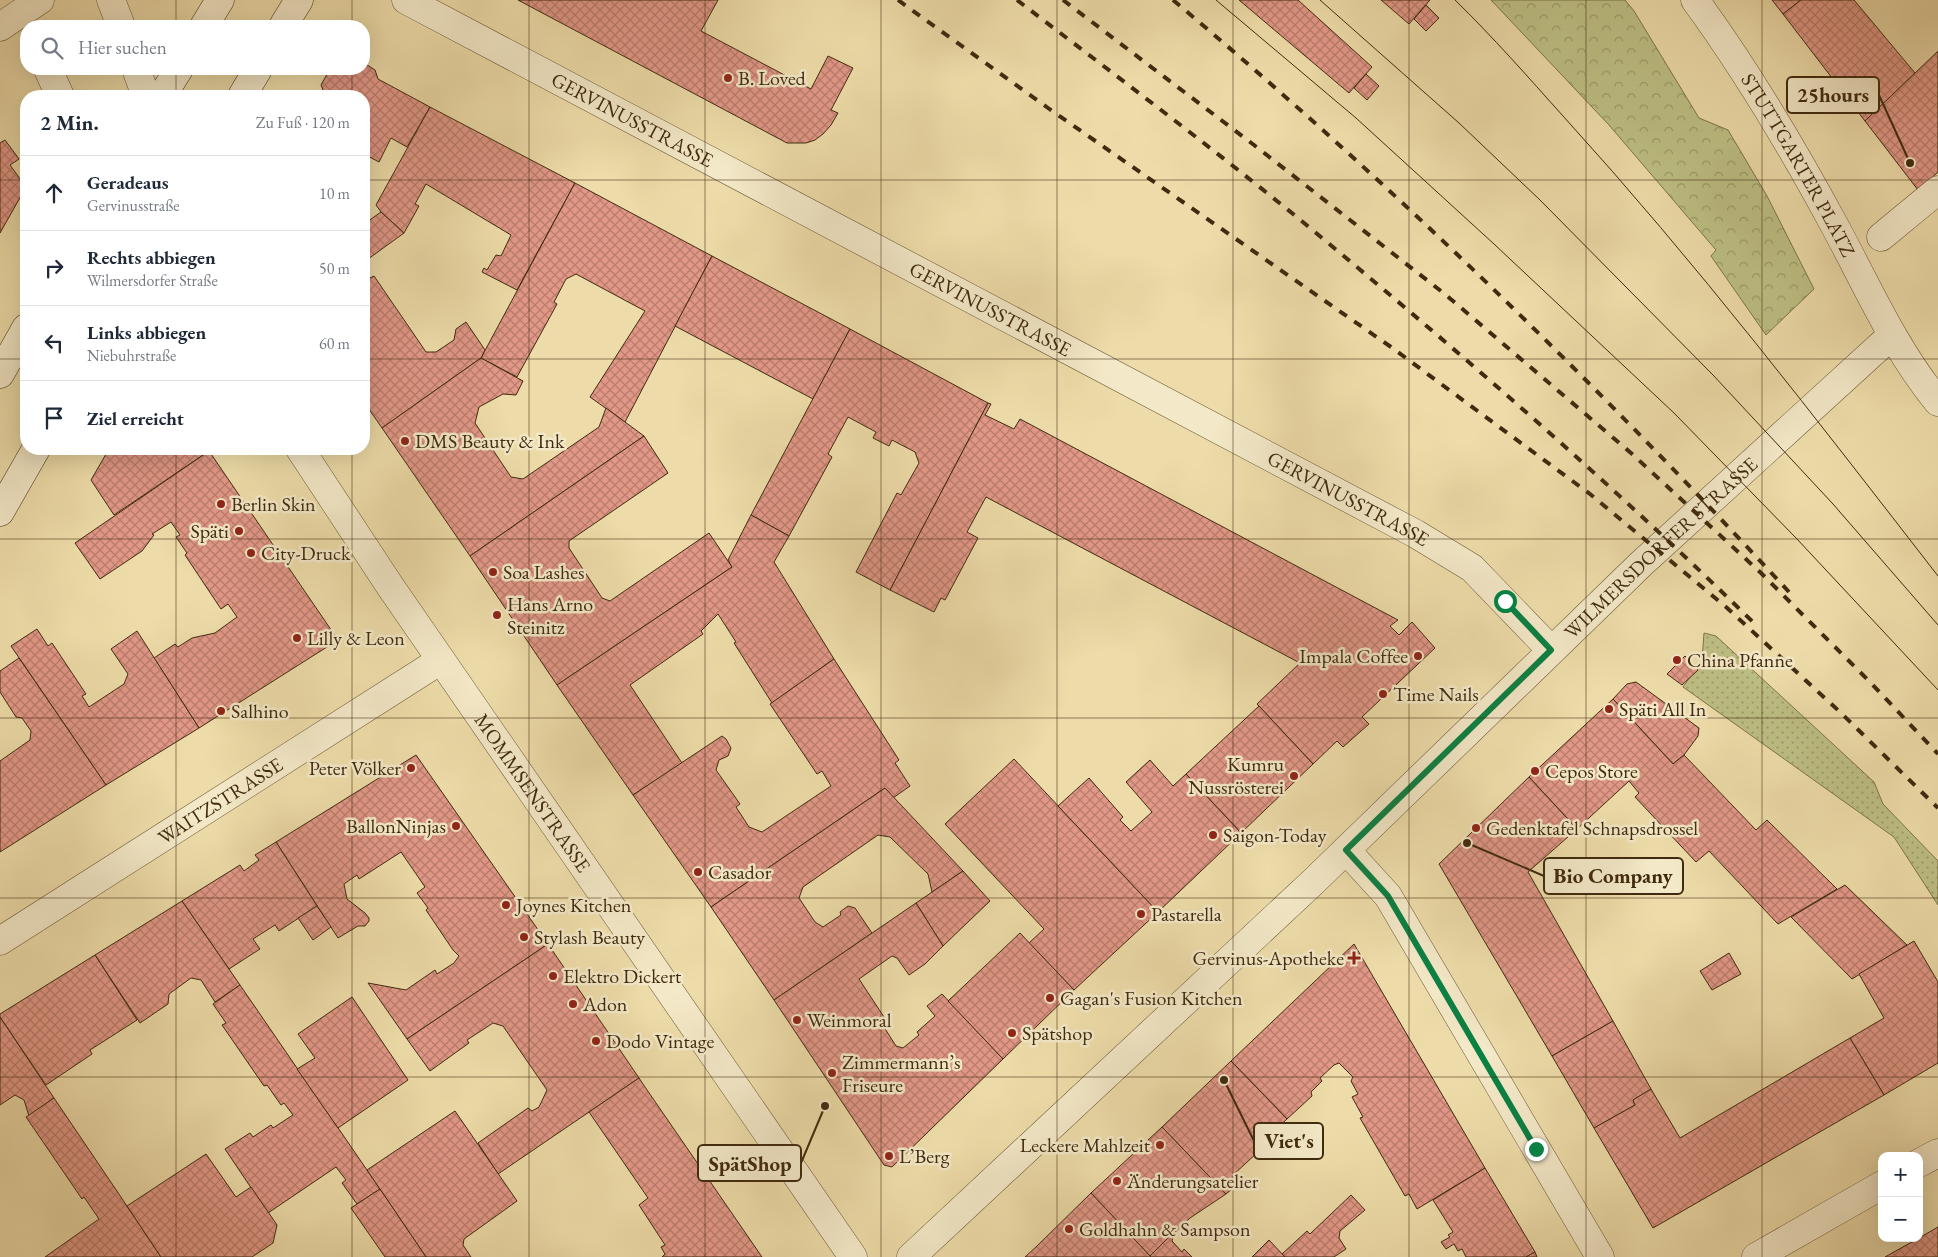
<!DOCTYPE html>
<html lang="de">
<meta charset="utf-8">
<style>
:root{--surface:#fff;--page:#f2f2f3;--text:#1f2937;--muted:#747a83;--line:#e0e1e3}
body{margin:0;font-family:"EB Garamond",serif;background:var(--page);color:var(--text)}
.controls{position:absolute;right:15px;bottom:15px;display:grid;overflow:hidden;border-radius:10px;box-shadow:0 5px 20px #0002}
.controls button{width:45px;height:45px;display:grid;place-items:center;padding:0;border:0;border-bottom:1px solid var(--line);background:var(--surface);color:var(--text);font:25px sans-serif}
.stop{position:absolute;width:15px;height:15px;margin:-11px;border:4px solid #0b8043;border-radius:50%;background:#fff}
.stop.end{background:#0b8043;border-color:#fff;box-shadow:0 1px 5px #0008}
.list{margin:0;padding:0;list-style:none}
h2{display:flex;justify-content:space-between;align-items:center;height:65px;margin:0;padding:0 20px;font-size:21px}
h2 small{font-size:16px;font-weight:400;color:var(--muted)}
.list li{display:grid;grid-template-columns:32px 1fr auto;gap:15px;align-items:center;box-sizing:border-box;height:75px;padding:0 20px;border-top:1px solid var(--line)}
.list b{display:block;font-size:19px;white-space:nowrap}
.list p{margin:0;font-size:16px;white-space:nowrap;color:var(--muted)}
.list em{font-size:16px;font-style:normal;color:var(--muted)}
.icon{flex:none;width:28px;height:28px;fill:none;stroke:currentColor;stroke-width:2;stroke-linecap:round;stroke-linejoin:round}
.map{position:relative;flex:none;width:1938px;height:1257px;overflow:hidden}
.search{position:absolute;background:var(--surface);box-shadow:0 5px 20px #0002;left:20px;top:20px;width:350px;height:55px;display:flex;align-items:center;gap:12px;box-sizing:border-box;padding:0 18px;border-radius:20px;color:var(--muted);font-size:19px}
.panel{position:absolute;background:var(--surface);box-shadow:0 5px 20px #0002;left:20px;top:90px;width:350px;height:365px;border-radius:20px}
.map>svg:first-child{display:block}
.grass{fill:url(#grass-dots);stroke:#7e744a}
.park{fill:url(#park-crowns);stroke:#7e744a}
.building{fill:url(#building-cross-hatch);stroke:#402a0f}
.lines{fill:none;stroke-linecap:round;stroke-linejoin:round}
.street-casing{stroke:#6b5636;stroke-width:29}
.secondary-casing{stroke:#402a0f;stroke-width:29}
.street{stroke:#f3e8c7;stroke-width:28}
.secondary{stroke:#f3e8c7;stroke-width:28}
.tram{stroke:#402a0f;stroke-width:1}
.rail{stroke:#402a0f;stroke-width:4;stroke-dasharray:9 9;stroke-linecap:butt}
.route{stroke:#0b8043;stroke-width:6}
.grid{fill:none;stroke:#402a0f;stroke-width:1;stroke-opacity:0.55}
.poi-dot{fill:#8f2418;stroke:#f3e8c7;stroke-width:2}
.labels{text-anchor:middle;stroke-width:5;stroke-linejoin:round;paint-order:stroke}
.poi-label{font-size:20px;fill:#402a0f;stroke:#f3e8c7;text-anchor:start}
.street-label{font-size:20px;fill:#402a0f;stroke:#f3e8c7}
.leader{fill:none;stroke:#402a0f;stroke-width:2}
.callout-dot{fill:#402a0f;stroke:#f3e8c7;stroke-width:2}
.callout{fill:#f3e8c7;stroke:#402a0f;stroke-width:2}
.callout-label{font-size:21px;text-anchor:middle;font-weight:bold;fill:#402a0f}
</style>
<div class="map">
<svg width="1938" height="1257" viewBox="0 0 1938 1257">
<defs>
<pattern id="grass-dots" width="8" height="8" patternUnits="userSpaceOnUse" patternTransform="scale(1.25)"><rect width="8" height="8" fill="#bdbf84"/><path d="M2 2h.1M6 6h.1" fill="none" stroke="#9b9b6a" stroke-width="1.8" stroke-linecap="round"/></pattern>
<pattern id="park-crowns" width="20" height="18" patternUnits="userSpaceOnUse" patternTransform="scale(1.25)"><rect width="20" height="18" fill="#bdbf84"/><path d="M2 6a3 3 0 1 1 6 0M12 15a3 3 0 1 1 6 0" fill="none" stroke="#9b9b6a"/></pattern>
<pattern id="building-cross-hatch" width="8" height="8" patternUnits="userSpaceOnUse" patternTransform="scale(1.25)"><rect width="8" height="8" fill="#e29887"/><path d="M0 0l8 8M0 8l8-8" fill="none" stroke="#b97c6d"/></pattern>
</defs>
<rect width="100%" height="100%" fill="#eddca9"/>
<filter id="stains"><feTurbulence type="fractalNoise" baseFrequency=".004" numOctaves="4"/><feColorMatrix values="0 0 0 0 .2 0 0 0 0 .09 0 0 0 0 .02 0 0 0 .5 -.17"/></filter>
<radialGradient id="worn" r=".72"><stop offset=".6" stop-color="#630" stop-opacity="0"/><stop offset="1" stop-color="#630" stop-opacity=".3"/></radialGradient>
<path class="grass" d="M1704 633 1716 636 1874 782 1883 804 1938 861V905L1894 837 1683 687 1702 660Z"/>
<path class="park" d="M1491 0H1625L1634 11 1699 118 1728 130 1767 196 1814 289 1766 335 1711 256 1716 250 1609 125Z"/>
<g class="building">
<path d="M518 0H718L701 31 811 89 828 56 853 68 831 110 838 113 831 125 823 134 815 140 806 143H787Z"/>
<path d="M1239 0H1298L1372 67 1349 93Z"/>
<path d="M1381 0H1430L1409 24Z"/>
<path d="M1772 0H1801L1783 14Z"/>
<path d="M1801 0H1854L1915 73 1865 121 1783 14Z"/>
<path d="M1426 5 1439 18 1426 31 1414 19Z"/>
<path d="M1938 51V172L1918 190 1865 121Z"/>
<path d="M364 63 375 70 378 79 430 107 407 147 391 138 379 162 364 154V96H322L324 92 321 85 330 69H364Z"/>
<path d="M1366 74 1379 86 1367 100 1354 88Z"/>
<path d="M430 107 575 183 517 290 482 272 484 268 487 270 496 255 501 256 511 235 426 184 415 204 419 206 404 233 381 212 376 205Z"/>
<path d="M5 140 19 159 10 165 26 187 0 233V143Z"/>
<path d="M575 183 712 256 625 422 590 397 645 311 576 274 566 279 554 302 557 304 517 377 481 358Z"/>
<path d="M381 212 404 233 364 262V224Z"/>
<path d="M712 256 850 329 813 399 675 326Z"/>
<path d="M364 269 370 278 374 276 426 352H436L454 340 456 329 466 322 485 350 481 358 382 428 364 402Z"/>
<path d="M850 329 988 403 890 590 856 572 897 493 901 495 919 463 915 452 892 440 889 446 873 438 876 432 848 417 828 454 832 457 789 536 751 515Z"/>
<path d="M481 358 523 381 516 395 503 394 479 407 475 423 511 477 523 479 599 427 606 408 644 436 470 556 382 428Z"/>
<path d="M988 403 991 404 985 415 1014 429 1020 419 1398 620 1390 626 1399 635 1412 622 1435 648 1362 717 1369 724 1343 747 1337 741 1313 764 1257 704 1300 663 986 497 967 532 978 538 945 600 941 598 934 612 890 590Z"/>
<path d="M644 436 668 473 569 541V548L602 598 610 601 709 533 732 567 557 685 470 556Z"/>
<path d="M109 449H207L209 451 114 515 91 480Z"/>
<path d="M209 451 338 640 199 728 154 658 175 644 178 647 192 638 215 633 237 617 228 604 221 609 185 555 187 553 176 537 180 535 171 522 152 534 154 535 142 551 100 579 75 543Z"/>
<path d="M751 515 789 536 774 562 834 659 772 703 734 643 736 642 718 614 701 631 703 634 630 685 682 763 633 795 557 685 732 567 728 560Z"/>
<path d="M37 629 48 646 52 643 86 694 82 696 89 707 124 684 128 674 111 649 137 631 199 728 106 785 11 646Z"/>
<path d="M1685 656 1698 670 1682 685 1667 674Z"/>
<path d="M19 658 106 785 0 852V761L30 740 31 731 22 718 16 717 0 692V671Z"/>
<path d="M834 659 899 760 895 763 910 786 893 798 885 788 711 907 633 795 722 736 726 739 731 748 728 756 719 760 716 770 740 804 736 807 749 827 762 832 831 786 822 771 817 774 770 704Z"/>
<path d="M1636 682 1699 728 1698 736 1684 755 1673 764 1613 699 1627 684Z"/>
<path d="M1613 699 1673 764 1684 755 1756 830 1767 820 1837 889 1778 924 1709 851 1696 862 1635 797 1639 793 1629 781 1577 829 1529 777Z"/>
<path d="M1259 706 1313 764 1241 833 1186 774Z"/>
<path d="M416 755 548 944 407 1039 368 983 406 990 435 970 437 974 454 963 459 956 453 950 426 910 428 908 417 893 425 887 401 852 359 879 357 875 344 884 347 899 365 913 369 918V921L365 926H358L338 938 276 842Z"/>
<path d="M1014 759 1158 912 1074 990 1029 943 1044 929 945 824Z"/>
<path d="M1150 760 1173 786 1186 774 1241 833 1158 912 1058 806 1089 778 1123 817 1120 820 1131 831 1152 812 1126 782Z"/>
<path d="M1529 777 1577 829 1528 872 1613 1021 1552 1056 1439 864Z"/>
<path d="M885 788 963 871 932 892 928 874 890 837 878 835 803 887 799 898 815 922 823 927 841 915 840 912 848 906 855 908 872 933 774 1000 711 907Z"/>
<path d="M276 842 317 906 279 931 275 925 253 939 260 949 229 969 182 901 240 865 244 871 259 860 255 855Z"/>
<path d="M963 871 990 901 943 946 916 903Z"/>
<path d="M1845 885 1907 945 1852 979 1791 917Z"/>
<path d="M182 901 240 985 215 1002 201 980 191 978 169 994 168 1004 140 1023 95 955Z"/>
<path d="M916 903 943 946 925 964 909 975 897 958 892 956 859 979 884 1017 882 1024 896 1046 903 1048 919 1035 917 1032 935 1016 927 1006 942 994 1003 1059 892 1167 884 1165 774 1000Z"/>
<path d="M317 906 331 927 313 940 298 918Z"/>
<path d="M1020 933 1074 990 1003 1059 948 1001Z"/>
<path d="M1914 941 1938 982V1063L1884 1095 1850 1038 1884 1018 1859 974Z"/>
<path d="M548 944 639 1078 498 1174 478 1143 528 1108 532 1111 539 1107 547 1090 503 1026 493 1023 467 1040 469 1043 430 1071 407 1039Z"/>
<path d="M1354 944 1485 1168 1417 1209 1409 1194 1405 1196 1360 1118 1363 1117 1352 1097 1358 1094 1351 1081 1353 1077 1339 1063 1334 1065 1320 1078 1322 1081 1311 1092 1312 1096 1287 1119 1231 1061Z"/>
<path d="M1729 953 1741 974 1712 990 1700 971Z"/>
<path d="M95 955 137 1020 90 1050 92 1054 46 1085 0 1017V1014Z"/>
<path d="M240 985 380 1189 357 1204 342 1183 346 1180 336 1167 268 1213 225 1149 250 1133 253 1137 271 1125 273 1128 293 1115 284 1103 281 1105 267 1085 264 1086 222 1025 226 1023 213 1004Z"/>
<path d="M352 997 408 1080 338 1128 297 1069 315 1058 298 1034Z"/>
<path d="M0 1017 54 1098 29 1116 24 1100 15 1095 0 1105Z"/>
<path d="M1613 1021 1651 1089 1633 1100 1635 1105 1594 1128 1552 1056Z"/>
<path d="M1850 1038 1884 1095 1653 1228 1594 1128 1635 1105 1633 1100 1651 1089 1680 1138Z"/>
<path d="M1231 1061 1287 1119 1257 1146 1258 1152 1232 1176 1238 1184 1226 1194 1162 1127Z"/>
<path d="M639 1078 645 1087 762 1257H662L665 1254 661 1247 665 1245 639 1205 648 1198 589 1112Z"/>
<path d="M54 1098 127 1206 161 1257H45L99 1219 84 1197 82 1199 26 1117Z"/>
<path d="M455 1111 517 1201 464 1239 463 1245 471 1257H426L367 1170Z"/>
<path d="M1162 1127 1226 1194 1190 1218 1150 1256 1091 1193Z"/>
<path d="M206 1154 236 1197 251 1187 277 1225 273 1243 252 1257H161L127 1206Z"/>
<path d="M1485 1168 1535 1252 1526 1257H1466L1462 1249 1458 1251 1454 1244 1446 1249 1441 1242 1450 1237 1448 1235 1453 1232 1433 1200Z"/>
<path d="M380 1189 426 1257H385L351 1208Z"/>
<path d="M1091 1193 1151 1257H1025L1036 1247Z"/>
<path d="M1351 1195 1365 1210 1340 1231 1339 1238 1346 1249 1334 1257H1285L1282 1254 1307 1231 1310 1234Z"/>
<path d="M1938 1227V1257H1885L1919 1238Z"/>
<path d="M1171 1235 1173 1237 1172 1241 1182 1252 1184 1249 1192 1257H1151L1150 1256Z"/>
<path d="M1269 1240 1285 1257H1252Z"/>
<path d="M1535 1252 1537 1257H1526Z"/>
</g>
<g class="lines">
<defs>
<g id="street">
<path d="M111 0 121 26"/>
<path id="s1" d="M406 0 1416 534 1472 568 1551 650"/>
<path id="s2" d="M1695 0C1749 74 1795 152 1838 232 1869 290 1896 351 1938 402"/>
<path d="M0 27 40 0"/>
<path d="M48 69 60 96"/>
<path d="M136 69 146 96"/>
<path d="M1881 237 1938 190"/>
<path id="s3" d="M300 449 390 586 853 1257"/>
<path d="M1346 850 1388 896 1600 1257"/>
<path id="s4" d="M0 941 441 660"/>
<path d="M1919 1163 1938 1153"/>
<path id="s5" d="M911 1257 1313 882 1641 564 1892 335"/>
<path d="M1756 1257 1882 1185"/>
</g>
<g id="secondary">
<path d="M204 26 220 0"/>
<path d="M283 26 299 0"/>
<path d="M162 96 179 69"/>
<path d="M242 96 258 69"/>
<path d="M0 374 26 328"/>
<path d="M0 512 36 449"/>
</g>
</defs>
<use href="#street" class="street-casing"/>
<use href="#secondary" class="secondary-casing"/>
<use href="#street" class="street"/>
<use href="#secondary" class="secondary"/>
<g class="tram">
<path d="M1216 0 1356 118 1494 244 1674 413 1797 539 1938 690"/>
<path d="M1320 0 1459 123 1540 200 1713 375 1833 504 1938 625"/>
<path d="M1455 0C1493 37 1528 77 1563 116 1696 262 1817 420 1938 576"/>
</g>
<g class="rail">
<path d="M898 0 1048 108 1391 347 1590 494 1726 607 1840 712 1938 808"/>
<path d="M1017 0C1111 72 1206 143 1298 218 1455 348 1610 482 1756 625"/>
<path d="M1063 0 1254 145 1446 295 1631 453 1761 573 1871 683 1938 754"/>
<path d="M1173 0C1391 183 1596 383 1789 592"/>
</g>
</g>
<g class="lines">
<path class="route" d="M1505 601 1551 650 1346 850 1388 896 1536 1149"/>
</g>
<path class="grid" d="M176 0V26M352 0V26M529 0V1257M705 0V1257M881 0V1257M1057 0V1257M1233 0V1257M1409 0V1257M1586 0V1257M1762 0V1257M176 69V96M352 69V96M0 180H26M364 180H1938M0 359H26M364 359H1938M176 449V1257M352 449V1257M0 539H1938M0 718H1938M0 898H1938M0 1077H1938"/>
<g class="poi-dot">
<circle cx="728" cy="78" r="5"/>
<circle cx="405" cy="441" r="5"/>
<circle cx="221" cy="504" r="5"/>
<circle cx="239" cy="531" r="5"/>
<circle cx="251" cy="553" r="5"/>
<circle cx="493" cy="572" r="5"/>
<circle cx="497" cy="615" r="5"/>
<circle cx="297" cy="638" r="5"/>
<circle cx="1418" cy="656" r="5"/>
<circle cx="1677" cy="660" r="5"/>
<circle cx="1383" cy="694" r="5"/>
<circle cx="1609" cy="709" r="5"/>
<circle cx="221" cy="711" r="5"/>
<circle cx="411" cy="768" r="5"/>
<circle cx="1535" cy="771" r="5"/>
<circle cx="1294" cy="776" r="5"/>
<circle cx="456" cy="826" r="5"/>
<circle cx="1476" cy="828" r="5"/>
<circle cx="1213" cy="835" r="5"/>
<circle cx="698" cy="872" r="5"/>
<circle cx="506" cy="905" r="5"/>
<circle cx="1141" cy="914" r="5"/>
<circle cx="524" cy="937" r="5"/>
<path d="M1351.5 950.5h5v5h5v5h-5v5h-5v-5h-5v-5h5z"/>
<circle cx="553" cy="976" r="5"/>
<circle cx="1050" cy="998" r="5"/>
<circle cx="573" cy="1004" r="5"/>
<circle cx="797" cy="1020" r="5"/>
<circle cx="1012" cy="1033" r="5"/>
<circle cx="596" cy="1041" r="5"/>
<circle cx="832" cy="1073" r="5"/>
<circle cx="1160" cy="1145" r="5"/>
<circle cx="889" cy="1156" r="5"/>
<circle cx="1117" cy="1181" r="5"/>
<circle cx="1069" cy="1229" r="5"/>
</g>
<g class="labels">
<g class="poi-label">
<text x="738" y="85">B. Loved</text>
<text x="415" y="448">DMS Beauty &amp; Ink</text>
<text x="231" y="511">Berlin Skin</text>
<text x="229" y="538" text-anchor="end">Späti</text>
<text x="261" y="560">City-Druck</text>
<text x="503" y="579">Soa Lashes</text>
<text x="507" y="611">Hans Arno<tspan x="507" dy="23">Steinitz</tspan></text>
<text x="307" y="645">Lilly &amp; Leon</text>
<text x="1408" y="663" text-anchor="end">Impala Coffee</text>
<text x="1687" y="667">China Pfanne</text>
<text x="1393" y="701">Time Nails</text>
<text x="1619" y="716">Späti All In</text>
<text x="231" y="718">Salhino</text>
<text x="1284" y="771" text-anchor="end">Kumru<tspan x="1284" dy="23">Nussrösterei</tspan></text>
<text x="401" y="775" text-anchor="end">Peter Völker</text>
<text x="1545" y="778">Cepos Store</text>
<text x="446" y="833" text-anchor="end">BallonNinjas</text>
<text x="1486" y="835">Gedenktafel Schnapsdrossel</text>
<text x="1223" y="842">Saigon-Today</text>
<text x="708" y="879">Casador</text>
<text x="516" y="912">Joynes Kitchen</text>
<text x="1151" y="921">Pastarella</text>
<text x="534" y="944">Stylash Beauty</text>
<text x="1344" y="965" text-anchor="end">Gervinus-Apotheke</text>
<text x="563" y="983">Elektro Dickert</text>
<text x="1060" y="1005">Gagan's Fusion Kitchen</text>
<text x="583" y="1011">Adon</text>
<text x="807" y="1027">Weinmoral</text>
<text x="1022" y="1040">Spätshop</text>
<text x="606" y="1048">Dodo Vintage</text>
<text x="842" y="1069">Zimmermann’s<tspan x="842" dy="23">Friseure</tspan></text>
<text x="1150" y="1152" text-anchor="end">Leckere Mahlzeit</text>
<text x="899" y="1163">L’Berg</text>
<text x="1127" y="1188">Änderungsatelier</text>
<text x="1079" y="1236">Goldhahn &amp; Sampson</text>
</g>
<g class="street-label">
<text dy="7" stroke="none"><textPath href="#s1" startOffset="256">GERVINUSSTRASSE</textPath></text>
<text dy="7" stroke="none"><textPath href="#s2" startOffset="195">STUTTGARTER PLATZ</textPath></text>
<text dy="7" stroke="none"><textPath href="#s1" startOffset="661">GERVINUSSTRASSE</textPath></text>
<text dy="7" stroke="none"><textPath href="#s1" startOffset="1066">GERVINUSSTRASSE</textPath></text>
<text dy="7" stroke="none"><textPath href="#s5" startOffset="1032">WILMERSDORFER STRASSE</textPath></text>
<text dy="7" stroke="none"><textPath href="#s3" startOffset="415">MOMMSENSTRASSE</textPath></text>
<text dy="7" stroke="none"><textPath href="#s4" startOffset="261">WAITZSTRASSE</textPath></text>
</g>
</g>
<path class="leader" d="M1910 163L1879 95M1467 843L1544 876M1224 1080L1254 1141M825 1106L801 1163"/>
<g class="callout-dot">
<circle cx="1910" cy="163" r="5"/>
<circle cx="1467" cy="843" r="5"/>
<circle cx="1224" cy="1080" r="5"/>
<circle cx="825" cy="1106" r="5"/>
</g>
<g class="callout">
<rect x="1787" y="77" width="92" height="36" rx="5"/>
<rect x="1544" y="858" width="139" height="36" rx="5"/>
<rect x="1254" y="1123" width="69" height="36" rx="5"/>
<rect x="698" y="1145" width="103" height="36" rx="5"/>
</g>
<g class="callout-label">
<text x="1833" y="102">25hours</text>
<text x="1613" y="883">Bio Company</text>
<text x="1289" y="1148">Viet's</text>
<text x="750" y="1171">SpätShop</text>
</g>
<rect width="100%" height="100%" filter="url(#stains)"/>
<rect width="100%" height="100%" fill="url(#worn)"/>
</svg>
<div class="controls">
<button>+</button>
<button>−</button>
</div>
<div class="stop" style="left:1505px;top:601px"></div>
<div class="stop end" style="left:1536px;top:1149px"></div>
<div class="search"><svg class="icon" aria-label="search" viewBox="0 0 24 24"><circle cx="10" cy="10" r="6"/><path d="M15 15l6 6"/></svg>Hier suchen</div>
<section class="panel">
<h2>2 Min.<small>Zu Fuß · 120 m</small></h2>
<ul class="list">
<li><svg class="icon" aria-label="ahead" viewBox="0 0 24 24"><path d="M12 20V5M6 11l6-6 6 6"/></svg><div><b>Geradeaus</b><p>Gervinusstraße</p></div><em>10 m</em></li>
<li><svg class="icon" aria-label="right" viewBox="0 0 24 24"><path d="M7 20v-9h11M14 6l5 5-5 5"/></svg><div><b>Rechts abbiegen</b><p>Wilmersdorfer Straße</p></div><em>50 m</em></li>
<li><svg class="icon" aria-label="left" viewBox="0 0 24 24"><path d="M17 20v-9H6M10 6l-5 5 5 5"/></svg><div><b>Links abbiegen</b><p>Niebuhrstraße</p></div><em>60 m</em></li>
<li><svg class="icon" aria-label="arrive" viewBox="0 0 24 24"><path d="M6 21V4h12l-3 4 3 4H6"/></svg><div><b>Ziel erreicht</b></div></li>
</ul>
</section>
</div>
